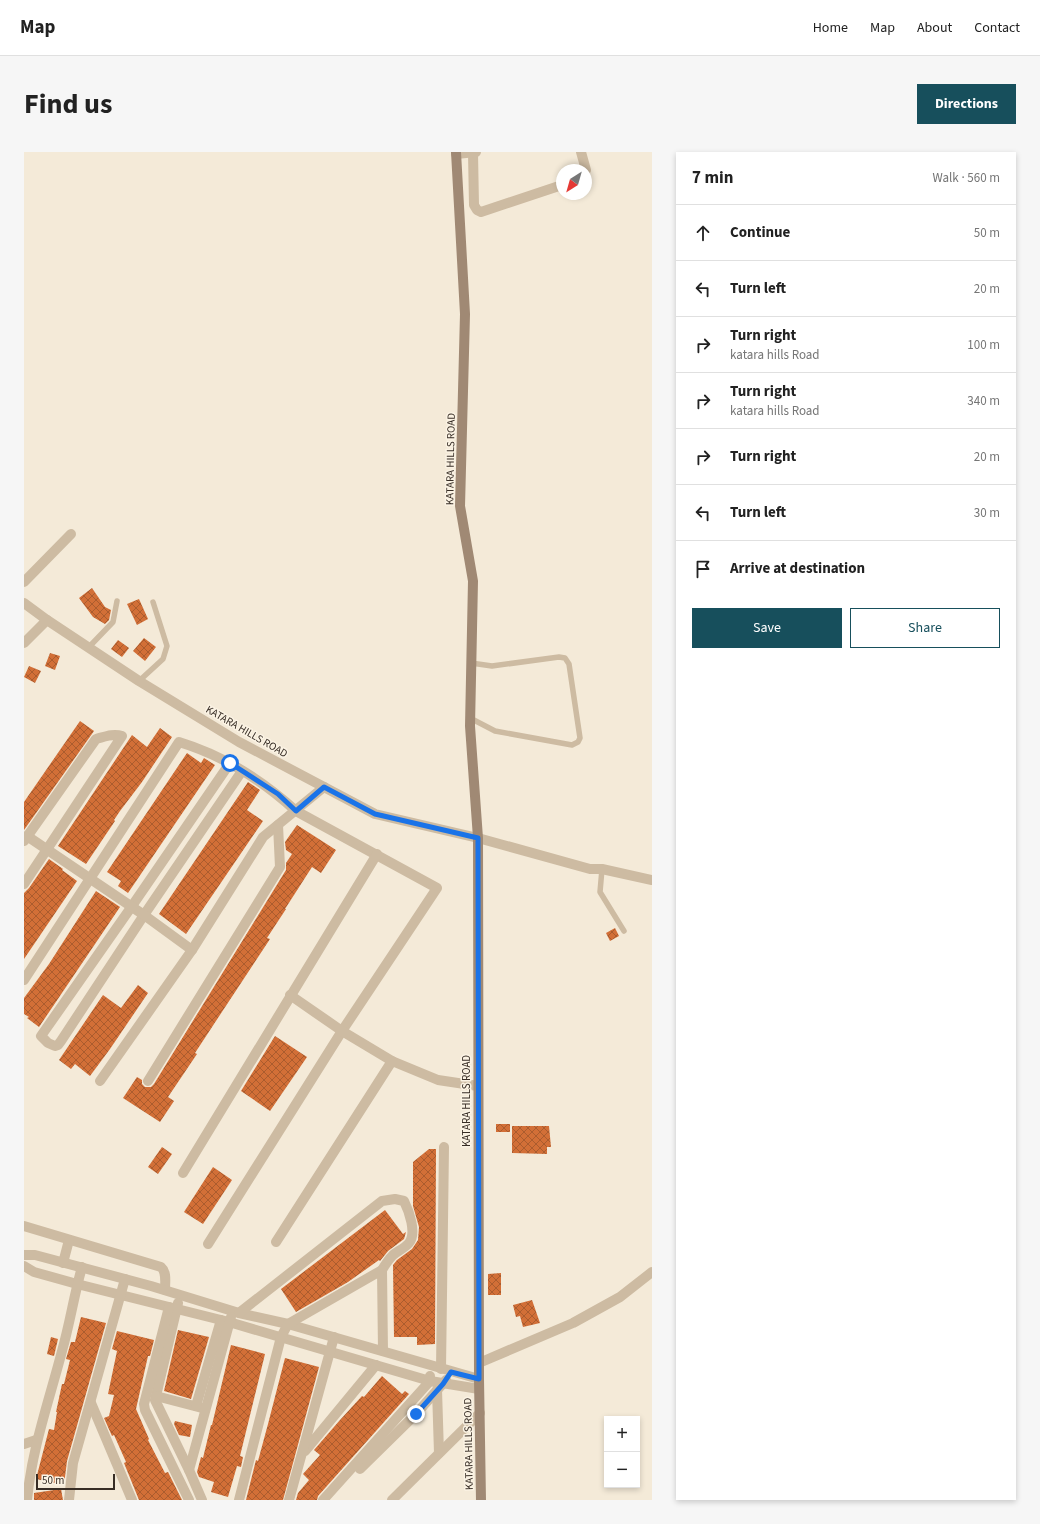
<!DOCTYPE html>
<meta charset="utf-8">
<style>
:root{--surface:#fff;--page:#f6f6f6;--text:#222;--muted:#767676;--line:#e0e0e0;--accent:#174f5c}
body{margin:0;font-family:"Source Sans 3",sans-serif;background:var(--page);color:var(--text)}
.controls{position:absolute;right:12px;bottom:12px;display:grid;overflow:hidden;border-radius:0px;box-shadow:0 2px 6px #0003}
.controls button{width:36px;height:36px;display:grid;place-items:center;padding:0;border:0;border-bottom:1px solid var(--line);background:var(--surface);color:var(--text);font:20px sans-serif}
.compass{position:absolute;left:532px;top:12px;width:36px;height:36px;border-radius:50%;background:var(--surface);box-shadow:0 2px 6px #0003;rotate:217deg}
.scale{position:absolute;left:12px;bottom:10px;width:79px;box-sizing:border-box;padding-left:4px;border:2px solid #372d25;border-top:0;font-size:11px;line-height:14px;white-space:nowrap;color:#372d25;-webkit-text-stroke:3px #fbf3e4;paint-order:stroke}
.stop{position:absolute;width:12px;height:12px;margin:-9px;border:3px solid #1a73e8;border-radius:50%;background:#fff}
.stop.end{background:#1a73e8;border-color:#fff;box-shadow:0 1px 4px #0008}
.list{margin:0;padding:0;list-style:none}
h2{display:flex;justify-content:space-between;align-items:center;height:52px;margin:0;padding:0 16px;font-size:17px}
h2 small{font-size:13px;font-weight:400;color:var(--muted)}
.list li{display:grid;grid-template-columns:26px 1fr auto;gap:12px;align-items:center;box-sizing:border-box;height:56px;padding:0 16px;border-top:1px solid var(--line)}
.list b{display:block;font-size:15px;white-space:nowrap}
.list p{margin:0;font-size:13px;white-space:nowrap;color:var(--muted)}
.list em{font-size:13px;font-style:normal;color:var(--muted)}
.actions{display:flex;gap:8px;padding:12px 16px}
.actions a{flex:1;padding:9px 0;border:1px solid var(--accent);border-radius:0px;text-align:center;font-size:14px;color:var(--accent)}
.actions .main{background:var(--accent);color:#fff}
.icon{flex:none;width:22px;height:22px;fill:none;stroke:currentColor;stroke-width:2;stroke-linecap:round;stroke-linejoin:round}
.map{position:relative;flex:none;width:628px;height:1348px;overflow:hidden;border-radius:0px}
header{display:flex;align-items:center;gap:24px;box-sizing:border-box;height:56px;padding:0 20px;background:var(--surface);border-bottom:1px solid var(--line)}
header strong{font-size:19px}
nav{display:flex;gap:22px;margin-inline-start:auto;font-size:14px}
.intro{display:flex;align-items:center;justify-content:space-between;box-sizing:border-box;height:96px;padding:0 24px}
h1{margin:0;font-size:28px}
.button{padding:10px 18px;border-radius:0px;background:var(--accent);color:#fff;font-size:14px;font-weight:700}
main{display:flex;gap:24px;padding:0 24px}
aside{flex:1;background:var(--surface);border-radius:0px;box-shadow:0 2px 6px #0003}
.map>svg:first-child{display:block}
.building{fill:url(#building-cross-hatch)}
.lines{fill:none;stroke-linecap:round;stroke-linejoin:round}
.service{stroke:#cdbba2;stroke-width:5.5}
.minor{stroke:#cdbba2;stroke-width:10}
.secondary{stroke:#a08974;stroke-width:10}
.route{stroke:#1a73e8;stroke-width:5}
.labels{text-anchor:middle;stroke-width:3;stroke-linejoin:round;paint-order:stroke}
.street-label{font-size:11px;fill:#372d25;stroke:#fbf3e4}
</style>
<header>
<strong>Map</strong>
<nav><a>Home</a><a>Map</a><a>About</a><a>Contact</a></nav>
</header>
<div class="intro"><h1>Find us</h1><a class="button">Directions</a></div>
<main>
<div class="map">
<svg width="628" height="1348" viewBox="0 0 628 1348">
<defs>
<pattern id="building-cross-hatch" width="8" height="8" patternUnits="userSpaceOnUse"><rect width="8" height="8" fill="#d26f37"/><path d="M0 0l8 8M0 8l8-8" fill="none" stroke="#ab5c2e"/></pattern>
</defs>
<rect width="100%" height="100%" fill="#f4ead8"/>
<g class="building">
<path d="M68 436 81 455 87 458 85 468 81 472 69 465 55 446Z"/>
<path d="M115 447 124 467 113 473 103 452Z"/>
<path d="M120 486 132 495 121 509 109 499Z"/>
<path d="M94 488 105 496 98 505 87 497Z"/>
<path d="M26 501 36 504 31 518 21 514Z"/>
<path d="M5 514 17 519 11 531 0 525Z"/>
<path d="M56 569 70 579 0 678V650Z"/>
<path d="M136 576 148 585 118 630 96 659 90 668 91 669 62 712 34 694 108 583 123 595Z"/>
<path d="M163 601 177 611 180 606 191 613 104 741 94 734 97 729 83 720Z"/>
<path d="M224 630 236 638 223 658 239 669 162 782 135 762Z"/>
<path d="M273 673 312 698 297 721 288 715 261 757H262L243 786 246 787 190 872 171 901 173 902 144 945 150 949 136 970 99 946 113 925 118 928V932L121 935H127L130 932 262 718V711L268 702 262 698 261 690Z"/>
<path d="M25 707 39 717 38 718 53 729 0 807V741L5 736Z"/>
<path d="M72 739 96 755 15 875 3 866 5 865 0 862V846L25 812Z"/>
<path d="M591 776 595 784 586 789 582 781Z"/>
<path d="M114 833 124 841 86 897 66 924 51 912 47 917 35 908 79 843 97 856Z"/>
<path d="M251 884 283 905 246 959 217 939Z"/>
<rect x="472" y="972" width="14" height="8"/>
<path d="M488 974H525L527 995H523V1002L488 1001Z"/>
<path d="M138 995 148 1002 134 1022 124 1015Z"/>
<path d="M405 997H412L411 1192 393 1193V1185H370L369 1113 373 1108 388 1097 394 1088 395 1075 389 1054V1010Z"/>
<path d="M189 1015 208 1028 179 1072 160 1060Z"/>
<path d="M361 1058 379 1082 382 1080 380 1087 364 1099 356 1109 355 1108 324 1130 272 1160 257 1137Z"/>
<path d="M477 1121V1143H464V1122Z"/>
<path d="M508 1148 516 1171 499 1175 496 1164 492 1165 489 1153Z"/>
<path d="M57 1165 82 1171 43 1309 40 1333 12 1327 25 1277 30 1278 33 1260H32L38 1232H40L46 1208 42 1207 47 1190H51Z"/>
<path d="M154 1178 185 1185 167 1247 140 1239Z"/>
<path d="M93 1179 130 1188 126 1204H124L112 1257 125 1287 124 1288 141 1321 144 1320 158 1348H115L100 1311 102 1310 90 1283 88 1284 80 1266 85 1264 90 1243 84 1242 93 1199 88 1197Z"/>
<path d="M27 1185 34 1187 30 1204 23 1202Z"/>
<path d="M207 1193 241 1202 216 1304 219 1305 217 1315 213 1314 204 1345 187 1340 190 1330 175 1325 173 1320 177 1305 179 1306 187 1273H188Z"/>
<path d="M261 1206 295 1215 259 1348H222L232 1308 234 1309 244 1272Z"/>
<path d="M358 1224 378 1242 381 1239 385 1242 294 1344 293 1348H272L274 1341 285 1328 279 1322 296 1303 290 1298 316 1268 338 1244 340 1245Z"/>
<path d="M151 1269 168 1273 166 1285 155 1283 150 1272Z"/>
<path d="M37 1337 39 1348H10V1341Z"/>
</g>
<g class="lines">
<g class="service">
<path d="M64 496 89 470 93 449"/>
<path d="M115 529 139 507 143 494 129 450"/>
<path d="M446 566 471 579 548 593 554 590 556 586 545 512 541 506 535 505 468 514 447 511"/>
<path d="M578 717 576 740 600 779"/>
</g>
<g class="minor">
<path d="M557 0 562 18"/>
<path d="M449 1 450 53 453 58 457 60 538 33"/>
<path d="M432 2 452 0"/>
<path d="M0 430 47 382"/>
<path d="M0 451 23 468 115 529 215 590 351 662 454 686 566 717H578L628 728"/>
<path d="M0 491 23 468"/>
<path d="M206 611 108 754 17 884 24 891 31 894 34 893 37 889 120 763 218 619"/>
<path d="M3 684 120 763 168 798"/>
<path d="M0 689 72 587C80 585 89 581 98 584L0 732"/>
<path d="M0 828 155 590C198 603 239 629 272 659L413 736 318 879 184 1092"/>
<path d="M368 909 414 928 454 934"/>
<path d="M76 929 168 798 239 685 300 635"/>
<path d="M124 929 256 715 254 673"/>
<path d="M159 1021 353 702"/>
<path d="M0 1074 137 1115C143 1120 141 1130 141 1138"/>
<path d="M252 1090 368 909 318 879 266 843"/>
<path d="M0 1103H11L127 1134 215 1161 264 1172 455 1227"/>
<path d="M39 1111 45 1088"/>
<path d="M0 1114 10 1120 53 1132 205 1170 406 1229 455 1237"/>
<path d="M154 1151 131 1248 165 1318 178 1348"/>
<path d="M145 1155 120 1252 121 1258 165 1348"/>
<path d="M215 1161 358 1049 371 1047 380 1049C385 1059 393 1081 385 1091 381 1096 374 1099 369 1103 365 1107 361 1113 358 1118"/>
<path d="M455 1211 549 1171 596 1145 628 1120"/>
<path d="M417 1217 420 995"/>
<path d="M413 1238 415 1301"/>
<path d="M132 1244 178 1256"/>
<path d="M67 1251 108 1348"/>
<path d="M172 1254 197 1168"/>
<path d="M0 1292 12 1288"/>
<path d="M281 1299 352 1213"/>
<path d="M336 1317 392 1262 422 1228"/>
<path d="M165 1318 207 1165"/>
<path d="M3 1348C8 1296 25 1249 38 1199 46 1171 50 1143 58 1115"/>
<path d="M45 1348 49 1311 101 1127"/>
<path d="M215 1348 257 1185 264 1172 358 1118 359 1199"/>
<path d="M265 1348 310 1185"/>
<path d="M299 1348 406 1229V1224"/>
<path d="M368 1348 456 1261"/>
</g>
<path class="secondary" d="M432 0 441 162 436 354 449 429 446 574 454 686 455 1227 457 1348"/>
</g>
<g class="lines">
<path class="route" d="M206 611 254 642 272 659 300 635 351 662 454 686 455 1227 427 1220 419 1232 392 1262"/>
</g>
<g class="labels">
<g class="street-label">
<text transform="translate(426 307) rotate(-89)" y="4">KATARA HILLS ROAD</text>
<text transform="translate(223 579) rotate(30)" y="4">KATARA HILLS ROAD</text>
<text transform="translate(442 949) rotate(-90)" y="4">KATARA HILLS ROAD</text>
<text transform="translate(444 1292) rotate(-91)" y="4">KATARA HILLS ROAD</text>
</g>
</g>
</svg>
<div class="controls">
<button>+</button>
<button>−</button>
</div>
<svg class="compass" viewBox="-18 -18 36 36"><path d="M0-13l5 13h-10z" fill="#e53935"/><path d="M0 13l5-13h-10z" fill="#767676"/></svg>
<div class="scale">50 m</div>
<div class="stop" style="left:206px;top:611px"></div>
<div class="stop end" style="left:392px;top:1262px"></div>
</div>
<aside>
<h2>7 min<small>Walk · 560 m</small></h2>
<ul class="list">
<li><svg class="icon" aria-label="ahead" viewBox="0 0 24 24"><path d="M12 20V5M6 11l6-6 6 6"/></svg><div><b>Continue</b></div><em>50 m</em></li>
<li><svg class="icon" aria-label="left" viewBox="0 0 24 24"><path d="M17 20v-9H6M10 6l-5 5 5 5"/></svg><div><b>Turn left</b></div><em>20 m</em></li>
<li><svg class="icon" aria-label="right" viewBox="0 0 24 24"><path d="M7 20v-9h11M14 6l5 5-5 5"/></svg><div><b>Turn right</b><p>katara hills Road</p></div><em>100 m</em></li>
<li><svg class="icon" aria-label="right" viewBox="0 0 24 24"><path d="M7 20v-9h11M14 6l5 5-5 5"/></svg><div><b>Turn right</b><p>katara hills Road</p></div><em>340 m</em></li>
<li><svg class="icon" aria-label="right" viewBox="0 0 24 24"><path d="M7 20v-9h11M14 6l5 5-5 5"/></svg><div><b>Turn right</b></div><em>20 m</em></li>
<li><svg class="icon" aria-label="left" viewBox="0 0 24 24"><path d="M17 20v-9H6M10 6l-5 5 5 5"/></svg><div><b>Turn left</b></div><em>30 m</em></li>
<li><svg class="icon" aria-label="arrive" viewBox="0 0 24 24"><path d="M6 21V4h12l-3 4 3 4H6"/></svg><div><b>Arrive at destination</b></div></li>
</ul>
<div class="actions"><a class="main">Save</a><a>Share</a></div>
</aside>
</main>
